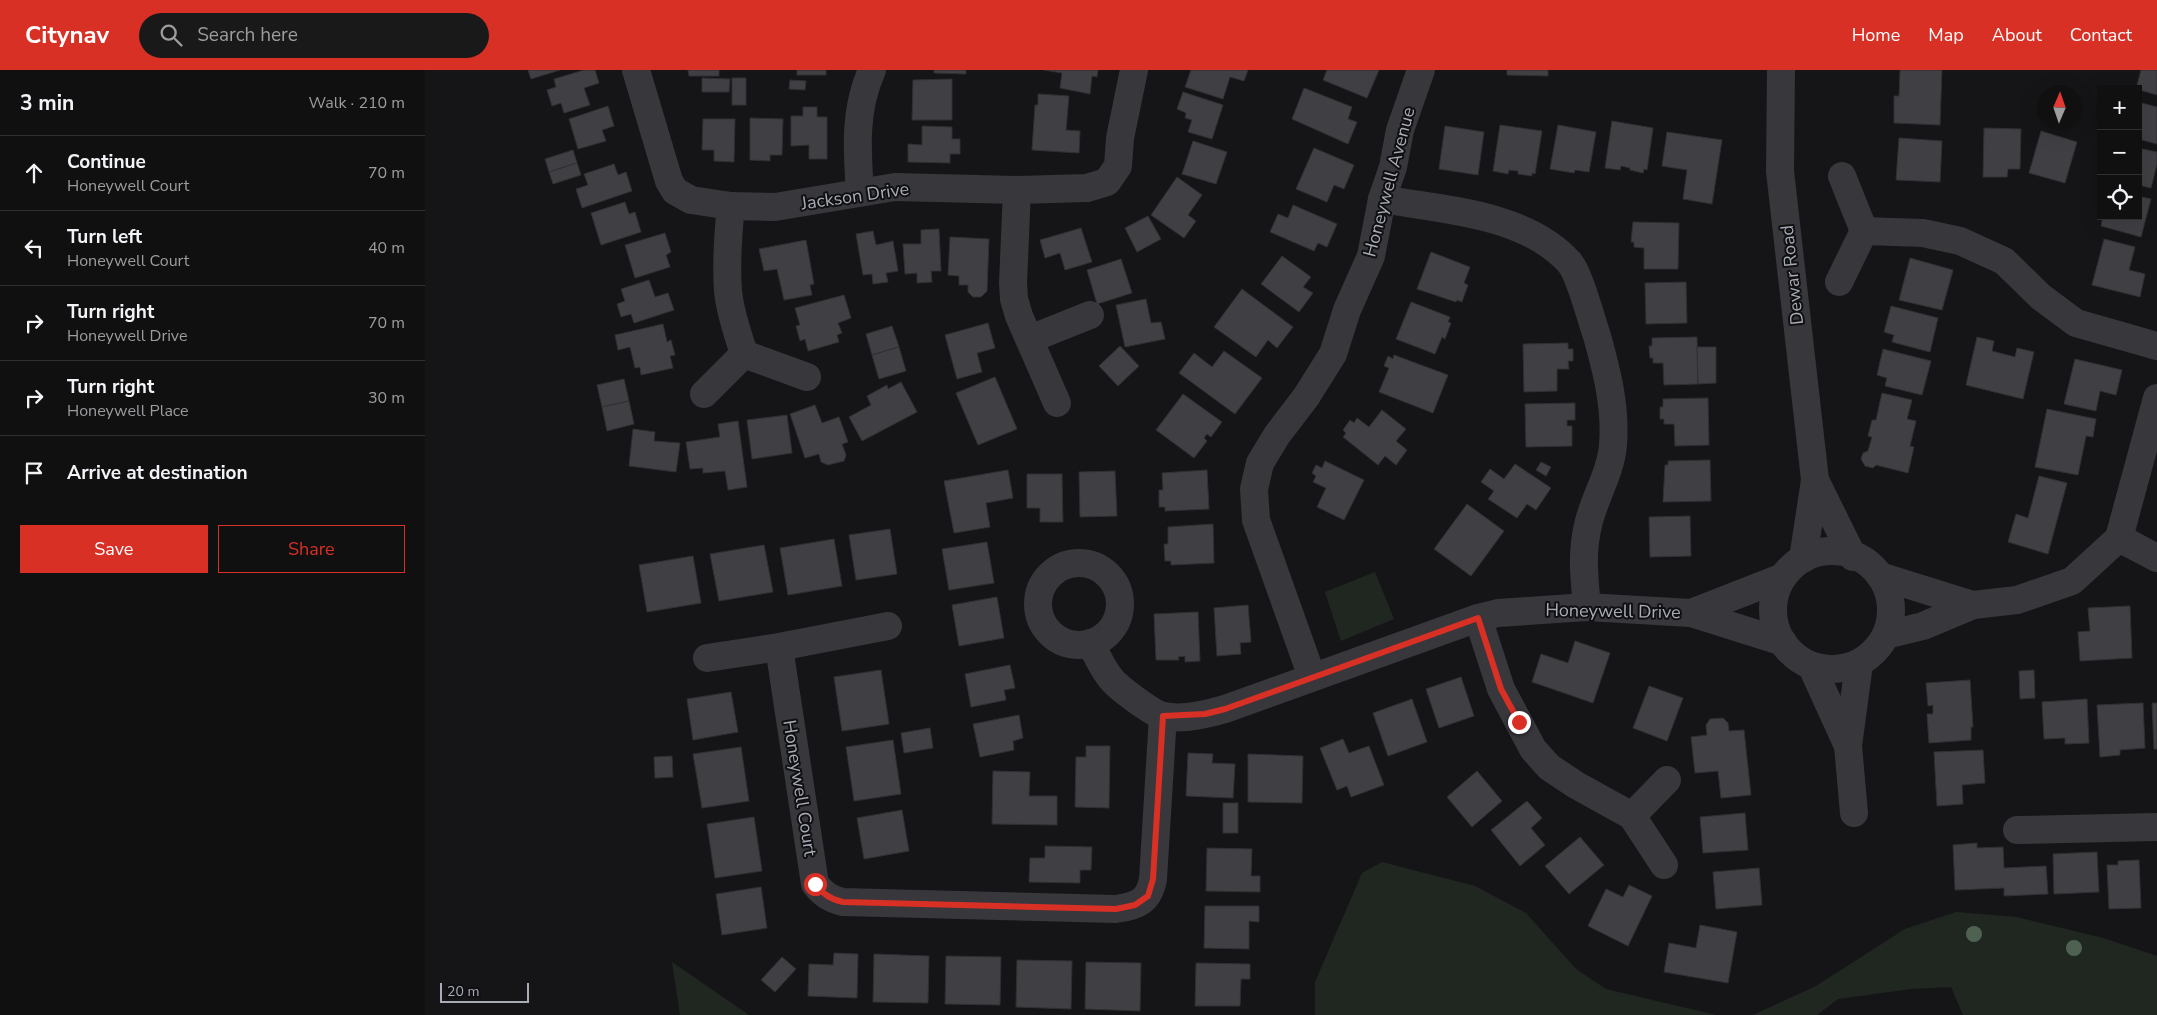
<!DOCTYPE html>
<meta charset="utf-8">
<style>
:root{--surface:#101011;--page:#19191a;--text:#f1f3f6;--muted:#9c9d9f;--line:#303031;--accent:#d93025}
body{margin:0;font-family:"Nunito Sans",sans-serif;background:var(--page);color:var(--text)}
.controls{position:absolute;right:15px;top:15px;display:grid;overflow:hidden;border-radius:0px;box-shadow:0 5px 20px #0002}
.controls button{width:45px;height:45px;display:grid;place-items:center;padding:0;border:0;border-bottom:1px solid var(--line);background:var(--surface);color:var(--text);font:25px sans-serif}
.compass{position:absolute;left:1612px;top:15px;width:45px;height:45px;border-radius:50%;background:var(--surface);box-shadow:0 5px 20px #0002;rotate:2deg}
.scale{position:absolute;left:15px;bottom:12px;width:89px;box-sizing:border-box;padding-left:5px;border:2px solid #a8acb7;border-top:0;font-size:14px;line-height:18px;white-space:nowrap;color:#a8acb7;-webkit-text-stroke:4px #101012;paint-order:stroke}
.stop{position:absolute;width:15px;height:15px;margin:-11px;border:4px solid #d93025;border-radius:50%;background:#fff}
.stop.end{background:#d93025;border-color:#fff;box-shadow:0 1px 5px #0008}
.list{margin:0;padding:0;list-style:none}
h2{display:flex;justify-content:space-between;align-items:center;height:65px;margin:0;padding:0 20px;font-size:21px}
h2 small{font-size:16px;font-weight:400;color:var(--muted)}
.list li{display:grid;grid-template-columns:32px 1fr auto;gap:15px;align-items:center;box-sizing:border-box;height:75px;padding:0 20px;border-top:1px solid var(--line)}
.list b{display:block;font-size:19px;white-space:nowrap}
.list p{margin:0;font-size:16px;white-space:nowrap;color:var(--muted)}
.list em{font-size:16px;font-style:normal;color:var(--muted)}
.actions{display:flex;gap:10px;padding:15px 20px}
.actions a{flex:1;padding:11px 0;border:1px solid var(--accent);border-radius:0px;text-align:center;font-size:18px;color:var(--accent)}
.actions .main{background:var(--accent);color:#fff}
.icon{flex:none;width:28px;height:28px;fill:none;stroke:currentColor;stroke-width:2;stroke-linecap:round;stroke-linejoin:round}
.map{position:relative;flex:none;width:1732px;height:945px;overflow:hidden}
header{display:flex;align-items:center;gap:30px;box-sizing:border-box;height:70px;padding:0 25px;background:var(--accent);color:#fff}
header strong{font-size:24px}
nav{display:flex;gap:28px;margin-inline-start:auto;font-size:18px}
.search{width:350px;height:45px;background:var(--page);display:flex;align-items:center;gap:12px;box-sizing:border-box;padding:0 18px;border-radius:28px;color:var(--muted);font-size:19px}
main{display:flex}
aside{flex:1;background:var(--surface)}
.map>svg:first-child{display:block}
.green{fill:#202721}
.building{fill:#404044;stroke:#302f33}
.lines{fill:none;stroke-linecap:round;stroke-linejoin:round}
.minor{stroke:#37373c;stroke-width:28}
.tree{fill:#4f6252}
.route{stroke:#d93025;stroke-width:6}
.labels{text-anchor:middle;stroke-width:4;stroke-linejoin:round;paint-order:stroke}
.street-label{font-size:18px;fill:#a8acb7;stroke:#101012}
</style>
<header>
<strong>Citynav</strong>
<div class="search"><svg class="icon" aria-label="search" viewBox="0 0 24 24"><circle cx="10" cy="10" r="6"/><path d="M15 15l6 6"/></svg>Search here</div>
<nav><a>Home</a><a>Map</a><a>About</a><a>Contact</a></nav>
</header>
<main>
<aside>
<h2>3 min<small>Walk · 210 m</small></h2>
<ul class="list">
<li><svg class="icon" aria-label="ahead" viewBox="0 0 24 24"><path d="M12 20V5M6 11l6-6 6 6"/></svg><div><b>Continue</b><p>Honeywell Court</p></div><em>70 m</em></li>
<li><svg class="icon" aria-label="left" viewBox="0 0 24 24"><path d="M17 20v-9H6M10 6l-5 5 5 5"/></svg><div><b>Turn left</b><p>Honeywell Court</p></div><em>40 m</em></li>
<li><svg class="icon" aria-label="right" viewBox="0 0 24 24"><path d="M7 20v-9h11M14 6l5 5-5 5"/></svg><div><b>Turn right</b><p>Honeywell Drive</p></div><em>70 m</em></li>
<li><svg class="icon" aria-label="right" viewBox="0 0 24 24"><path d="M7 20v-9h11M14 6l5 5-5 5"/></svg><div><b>Turn right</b><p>Honeywell Place</p></div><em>30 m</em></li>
<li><svg class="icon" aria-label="arrive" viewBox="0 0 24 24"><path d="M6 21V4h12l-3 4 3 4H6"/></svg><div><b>Arrive at destination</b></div></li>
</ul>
<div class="actions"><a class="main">Save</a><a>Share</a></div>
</aside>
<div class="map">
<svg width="1732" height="945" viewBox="0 0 1732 945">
<rect width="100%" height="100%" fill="#151517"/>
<g class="green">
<path d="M950 502 969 549 916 571 900 522Z"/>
<path d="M957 792 1050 816 1101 843 1151 899 1181 919 1291 945H890V912L937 803Z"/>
<path d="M1531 842 1592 847 1678 868 1732 886V945H1538L1526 917 1486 919 1413 929 1392 945H1328L1391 916 1480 859Z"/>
<path d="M247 892 324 945H255Z"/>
</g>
<g class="building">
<path d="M103 0H135L106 9Z"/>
<path d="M159 0H170L174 13 159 18 165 35 139 43 136 33 127 36 122 20 131 17 129 9Z"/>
<path d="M263 0H294V6H264Z"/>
<rect x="372" y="0" width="29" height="5"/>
<path d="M509 0H541V4L509 3Z"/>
<path d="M619 0H673L672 7 667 6 665 24 635 18 637 3Z"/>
<path d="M766 0H823L819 11 805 7 798 29 760 17Z"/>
<path d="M902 0H954L942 28 898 10Z"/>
<path d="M1082 0H1123V6L1082 5Z"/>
<path d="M1475 0H1517L1515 55 1469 53V26H1474Z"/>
<path d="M1716 0H1732V25L1711 19Z"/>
<path d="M277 8 305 9 304 22H277Z"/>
<rect x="307" y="8" width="14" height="27"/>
<path d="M527 9V50H487L488 10Z"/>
<path d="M365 10 381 11 380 20 364 19Z"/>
<path d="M879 18 927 37 923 49 932 52 923 74 867 49Z"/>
<path d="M758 22 798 35 787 69 763 62 767 50 760 48 761 43 752 39Z"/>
<path d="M613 24 644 26 641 60 655 61 654 83 607 80 610 35H613Z"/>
<path d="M1713 32 1732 37V74L1713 69Z"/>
<path d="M183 36 189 56 177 60 181 71 153 79 144 49Z"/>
<path d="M378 37H392V47H402V89H384V75L366 76V46H378Z"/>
<path d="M325 48 358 49 357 85H345V91L325 90Z"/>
<path d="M278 49H310L309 92 289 91V80H277Z"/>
<path d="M1187 51 1228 58 1222 100 1219 99 1218 103 1205 100V98L1196 96 1195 100 1180 98Z"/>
<path d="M1075 55 1117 61 1110 104 1107 103V106L1093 104V101L1084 100 1083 104 1068 101Z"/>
<path d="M1133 55 1171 62 1164 102 1150 100 1149 103 1125 99Z"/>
<path d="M497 56 527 57V69H535V84H525V93L483 92V74L497 75Z"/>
<path d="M1020 56 1059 62 1053 105 1014 99Z"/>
<path d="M1559 58 1596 59 1595 99H1583L1582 107H1558Z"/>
<path d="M1616 61 1652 72 1640 113 1604 103Z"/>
<path d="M1242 62 1297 70 1287 134 1258 129 1262 100 1237 96Z"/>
<path d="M1474 68 1517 71 1515 112 1471 110Z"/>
<path d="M768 71 802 82 791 114 757 104Z"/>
<path d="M889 78 929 95 919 119 909 115 902 132 871 119Z"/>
<path d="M1713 78 1732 82V94L1726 118 1713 115Z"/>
<path d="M148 80 152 93 124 102 120 89Z"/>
<path d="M152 93 156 105 128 114 124 102Z"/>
<path d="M189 94 193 105 201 102 207 121 157 138 151 119 163 115 159 104Z"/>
<path d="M752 107 777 125 763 145 771 151 759 168 726 145Z"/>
<path d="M1713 126 1726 129 1716 167 1676 156 1678 146H1713Z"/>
<path d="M200 132 204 144 210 142 216 162 176 175 166 143Z"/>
<path d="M868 135 912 154 902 177 893 173 889 181 845 162 853 144 863 148Z"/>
<path d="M723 146 736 169 712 182 700 158Z"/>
<path d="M1208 152 1254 153 1253 199H1219V178L1209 177V172H1206Z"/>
<path d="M656 158 667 192 640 200 635 183 620 188 615 170Z"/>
<path d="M514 159 516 201H506L507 212 492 213V203L480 204 478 174H496V160Z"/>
<path d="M448 161 451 175 468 171 473 201 461 203 463 212 448 214 447 204 438 205 431 164Z"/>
<path d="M240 163 246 182 241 185 245 197 210 208 200 175Z"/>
<path d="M525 167 564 169 562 221 556 227H548L543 222V215H534V206L523 205Z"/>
<path d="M1679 169 1710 177 1704 200 1720 204 1715 227 1667 215Z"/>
<path d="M381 170 389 214 385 215 387 225 359 230 352 199 339 201 334 179Z"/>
<path d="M1006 182 1045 197 1039 213 1043 215 1037 232 1032 230 1031 232 992 219Z"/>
<path d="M857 186 886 207 878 217 888 223 874 242 836 214Z"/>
<path d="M1485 188 1528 200 1517 240 1474 230Z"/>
<path d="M696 189 707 223 672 234 662 200Z"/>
<path d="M224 210 230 227 243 223 249 240 209 253 206 244 196 247 192 234 200 231 196 219Z"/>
<path d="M1261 212 1262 253 1221 254 1220 213Z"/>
<path d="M817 219 868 257 852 278 843 270 831 287 789 257Z"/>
<path d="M419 225 426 248 413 253 417 263 412 265 414 272 383 281 380 269 375 271 371 256 375 255 370 238Z"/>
<path d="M721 229 726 253 736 252 740 269 700 277 691 235Z"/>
<path d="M986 232 1025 247 1023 252 1026 253 1020 269 1017 267 1010 284 971 269Z"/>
<path d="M1466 236 1513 248 1505 282 1467 272 1469 265 1459 262Z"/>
<path d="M563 253 570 278 552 283 557 302 532 309 520 265Z"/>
<path d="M238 254 242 272 246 270 250 285 245 286 248 298 216 305 215 297 210 298 205 277 193 280 190 265Z"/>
<path d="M467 256 474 277 447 285 441 264Z"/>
<path d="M1272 267 1273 314 1239 315 1238 293H1228V288H1225L1224 276H1227V268Z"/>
<path d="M1552 267 1569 271 1567 281 1590 287 1592 278 1609 282 1598 329 1541 315Z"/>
<path d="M1143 273V279H1148V291H1143L1144 299H1132V321L1099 322 1098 274Z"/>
<path d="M695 276 714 296 693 316 674 296Z"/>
<path d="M474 277 481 301 454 309 447 285Z"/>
<path d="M1272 277H1291V313L1273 314Z"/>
<path d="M1458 279 1506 291 1497 325 1460 316 1462 308 1452 305Z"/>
<path d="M799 281 837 308 810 344 754 303 769 283 787 297Z"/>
<path d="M969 285 1023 305 1008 343 954 322 964 298 959 296 963 286 968 289Z"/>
<path d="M1650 289 1697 300 1691 325 1675 321 1671 341 1639 334Z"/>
<path d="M570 307 592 359 553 375 531 323Z"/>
<path d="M199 309 204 331 177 337 172 315Z"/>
<path d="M476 312 492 342 437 371 424 347 446 335 442 326 462 315 463 319Z"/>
<path d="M1457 323 1487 330 1482 349 1491 351 1485 376 1489 377 1483 403 1451 395 1448 398 1440 396 1436 389 1438 383 1443 381 1447 367 1443 366 1447 350H1451Z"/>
<path d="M758 324 797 352 786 367 782 364 779 368 782 371 769 388 731 360Z"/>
<path d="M1283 328 1284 375 1250 376 1249 354H1239V349H1235V337H1238V329Z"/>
<path d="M204 331 209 354 182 361 177 337Z"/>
<path d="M1150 333V350H1142V356H1147V376L1101 377 1100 334Z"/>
<path d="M390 335 397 353 414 347 423 372 417 374 421 385 419 391 403 395 396 392 394 384 380 388 365 344Z"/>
<path d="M1622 339 1671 349 1668 367 1661 366 1653 405 1610 397Z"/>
<path d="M957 340 981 359 971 371 982 380 971 395 960 386 953 395 918 367 921 363 918 360 925 350 929 353 932 348 944 357Z"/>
<path d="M362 345 367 383 327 389 322 350Z"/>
<path d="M313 351 322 417 303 420 300 401 278 403V398L265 399 261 372 295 367 293 354Z"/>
<path d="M208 359 230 362 229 371 255 373 251 402 204 396Z"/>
<path d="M1285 390 1286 431 1238 432 1240 395H1243V391Z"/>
<path d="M900 391 939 410 919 450 892 437 901 418 888 412 891 406 887 403 891 395 897 398Z"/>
<path d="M1116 392 1126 397 1121 406 1111 400Z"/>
<path d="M1090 394 1126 418 1111 440 1102 434 1092 448 1063 429 1069 421 1056 412 1065 399 1079 409Z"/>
<path d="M583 400 588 428 561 433 565 457 529 463 519 411Z"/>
<path d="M782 400 784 439 740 441V437H734V420H738L737 403Z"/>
<path d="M690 401 692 446 655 447 654 402Z"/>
<path d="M602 404H637L638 452H615V438H602Z"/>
<path d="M1614 406 1642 413 1623 484 1583 472 1591 444 1603 448Z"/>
<path d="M1042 434 1079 461 1046 506 1009 479Z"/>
<path d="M1265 446 1266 486 1225 487 1224 447Z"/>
<path d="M788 454 789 493 746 495V491H740L739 474H743V457Z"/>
<path d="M465 459 472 504 431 510 424 465Z"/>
<path d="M409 469 417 516 363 525 355 478Z"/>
<path d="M562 472 569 513 524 520 517 479Z"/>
<path d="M339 475 348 522 294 531 285 484Z"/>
<path d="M268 486 276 533 222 542 214 495Z"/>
<path d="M572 527 579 568 534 576 527 535Z"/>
<path d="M823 535 826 572 815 573 816 584 792 586 789 538Z"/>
<path d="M1705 536 1707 588 1655 591 1653 562 1665 561 1663 538Z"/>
<path d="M773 542 775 591 760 592V586L753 587 754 590H731L729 544Z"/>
<path d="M1150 571 1185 583 1168 633 1107 612 1116 584 1143 593Z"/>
<path d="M585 595 590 618 579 620 581 630 546 637 540 604Z"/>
<path d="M456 600 464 654 417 661 409 607Z"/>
<path d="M1609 600 1610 628 1595 629 1594 601Z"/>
<path d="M1036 607 1049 646 1014 658 1001 619Z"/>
<path d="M1545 610 1548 657H1546V670L1504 673 1502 644H1508V635L1503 636 1501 613Z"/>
<path d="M1224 616 1258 628 1242 671 1208 658Z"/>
<path d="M306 622 313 662 268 670 262 629Z"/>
<path d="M987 629 1002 672 963 686 948 643Z"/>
<path d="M1662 629 1664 673 1640 674V668L1619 669 1617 632Z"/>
<path d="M1718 633 1720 678 1695 680V685L1675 687 1672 635Z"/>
<path d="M1727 633H1732V679H1729Z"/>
<path d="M594 645 598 668 588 671 589 680 555 687 548 654Z"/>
<path d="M1298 648 1303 653 1304 661 1319 660 1326 725 1296 728 1293 701 1270 703 1266 667 1282 665 1281 655 1285 649Z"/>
<path d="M505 658 508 678 479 683 476 663Z"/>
<path d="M918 669 924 683 944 676 959 715 926 727 922 716 912 720 895 678Z"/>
<path d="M468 670 476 724 429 731 421 677Z"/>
<path d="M661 676H685L684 738 650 737 651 687H661Z"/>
<path d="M316 677 324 731 277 738 268 684Z"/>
<path d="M1558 680 1560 713 1537 715 1538 734 1512 736 1509 682Z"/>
<path d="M763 683 788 684 787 693 810 694 808 728 761 726Z"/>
<path d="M823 684 878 686 877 733 823 732Z"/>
<path d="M247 686 248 707 230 708 229 687Z"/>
<path d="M568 701 605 702 604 726H632V755L567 754Z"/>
<path d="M1052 701 1077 731 1047 757 1022 727Z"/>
<path d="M1102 731 1117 748 1106 758 1120 775 1095 796 1066 760Z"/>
<rect x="798" y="733" width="15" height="30"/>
<path d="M477 740 484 781 439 789 432 748Z"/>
<path d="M1320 743 1323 780 1278 783 1275 747Z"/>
<path d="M329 747 337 801 290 808 282 754Z"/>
<path d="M1155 767 1179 795 1144 824 1120 796Z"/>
<path d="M1552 773V778L1578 777 1579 798 1621 796 1623 824 1579 826V818L1530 820 1528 775Z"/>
<path d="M620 776 667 777 666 800H655V813L604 812 605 788H620Z"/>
<path d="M782 778 827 779 826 806H835V822L781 821Z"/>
<path d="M1672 782 1674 822 1629 824 1628 784Z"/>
<path d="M1714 790 1716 838 1684 839 1682 795H1693V791Z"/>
<path d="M1334 798 1337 835 1291 839 1288 802Z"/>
<path d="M1204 815 1227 826 1203 876 1163 856 1181 819 1198 827Z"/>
<path d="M336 817 342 858 297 865 291 824Z"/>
<path d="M780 836H834V852L824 851V879L779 878Z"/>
<path d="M1275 855 1312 862 1303 913 1239 902 1244 873 1271 878Z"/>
<path d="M409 883 433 884 432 928 383 926 384 894 408 895Z"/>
<path d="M449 884 504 886 503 933 448 932Z"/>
<path d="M521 886 576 887 575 935 520 934Z"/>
<path d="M357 887 371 899 350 922 336 910Z"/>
<path d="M592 890 647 891 646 939 591 937Z"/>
<path d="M661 892 716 893 715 941 660 939Z"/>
<path d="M771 893 825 894V909H816L815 936H770Z"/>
</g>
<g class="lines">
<g class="minor">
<path d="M211 0 244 111 250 121 266 130 306 136 350 137 470 117 592 120 662 118 682 112 693 96 695 68 709 0"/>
<path d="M1356 0 1355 101 1390 410 1378 489"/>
<path d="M592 120 588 213 589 229 594 246 632 333"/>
<path d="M435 122C432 80 429 40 447 0"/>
<path d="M957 129C1018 140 1099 143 1144 192 1154 202 1167 252 1172 266 1182 302 1191 337 1188 375 1186 401 1171 425 1164 451 1156 482 1159 505 1162 537"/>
<path d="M306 136C303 164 301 193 303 221 305 243 313 264 319 284L382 307"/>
<path d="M1439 161 1498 163 1535 171 1579 191 1616 227 1651 253 1732 276"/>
<path d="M1414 212 1439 161 1417 106"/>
<path d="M605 269 665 245"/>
<path d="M279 324 319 284"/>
<path d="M1390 410 1428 487"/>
<path d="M1694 468 1732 488"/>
<circle cx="1407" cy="540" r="59"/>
<circle cx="654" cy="534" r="41"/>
<path d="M1455 506 1548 535 1498 556 1461 565"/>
<path d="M1548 535 1592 530 1647 511 1694 468 1732 328"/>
<path d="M1266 543 1358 507"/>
<path d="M1053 548 1076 619 1108 679 1124 697 1151 715 1207 746 1239 795"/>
<path d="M665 573C672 585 678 600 687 610 695 619 727 643 738 646 756 650 783 644 800 639L1053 548 1073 543 1162 537 1266 543 1358 572"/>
<path d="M354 577 390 814C398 824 405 829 418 832L691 839C713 836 724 831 728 809L738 646"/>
<path d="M282 588 354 577 463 556"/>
<path d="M1387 597 1423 676"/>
<path d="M887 607 831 450 829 419 835 393 852 365 881 327 908 284 922 240 946 186 957 129 968 97 975 60 996 0"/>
<path d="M1429 743 1423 676 1434 594"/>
<path d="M1207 746 1242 710"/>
<path d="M1592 760 1732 757"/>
</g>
</g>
<g class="tree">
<circle cx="1549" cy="864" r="8"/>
<circle cx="1649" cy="878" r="8"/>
</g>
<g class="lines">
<path class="route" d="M390 814C398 824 405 829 418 832L691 839 710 835 723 826 728 809 738 646 780 644 800 639 1053 548 1076 619 1094 652"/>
</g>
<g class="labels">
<g class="street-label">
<text transform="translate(964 112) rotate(-75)" y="6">Honeywell Avenue</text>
<text transform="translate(430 126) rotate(-8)" y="6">Jackson Drive</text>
<text transform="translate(1367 205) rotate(-96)" y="6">Dewar Road</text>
<text transform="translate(1188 541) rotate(1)" y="6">Honeywell Drive</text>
<text transform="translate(375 718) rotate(81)" y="6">Honeywell Court</text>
</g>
</g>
</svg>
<div class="controls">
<button>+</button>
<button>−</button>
<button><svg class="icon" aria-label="locate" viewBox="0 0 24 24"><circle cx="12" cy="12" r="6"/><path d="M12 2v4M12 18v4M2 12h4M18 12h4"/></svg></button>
</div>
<svg class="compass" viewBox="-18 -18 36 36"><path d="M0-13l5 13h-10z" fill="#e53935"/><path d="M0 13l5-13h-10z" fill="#9c9d9f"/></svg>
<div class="scale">20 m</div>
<div class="stop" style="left:390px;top:814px"></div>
<div class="stop end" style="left:1094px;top:652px"></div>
</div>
</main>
